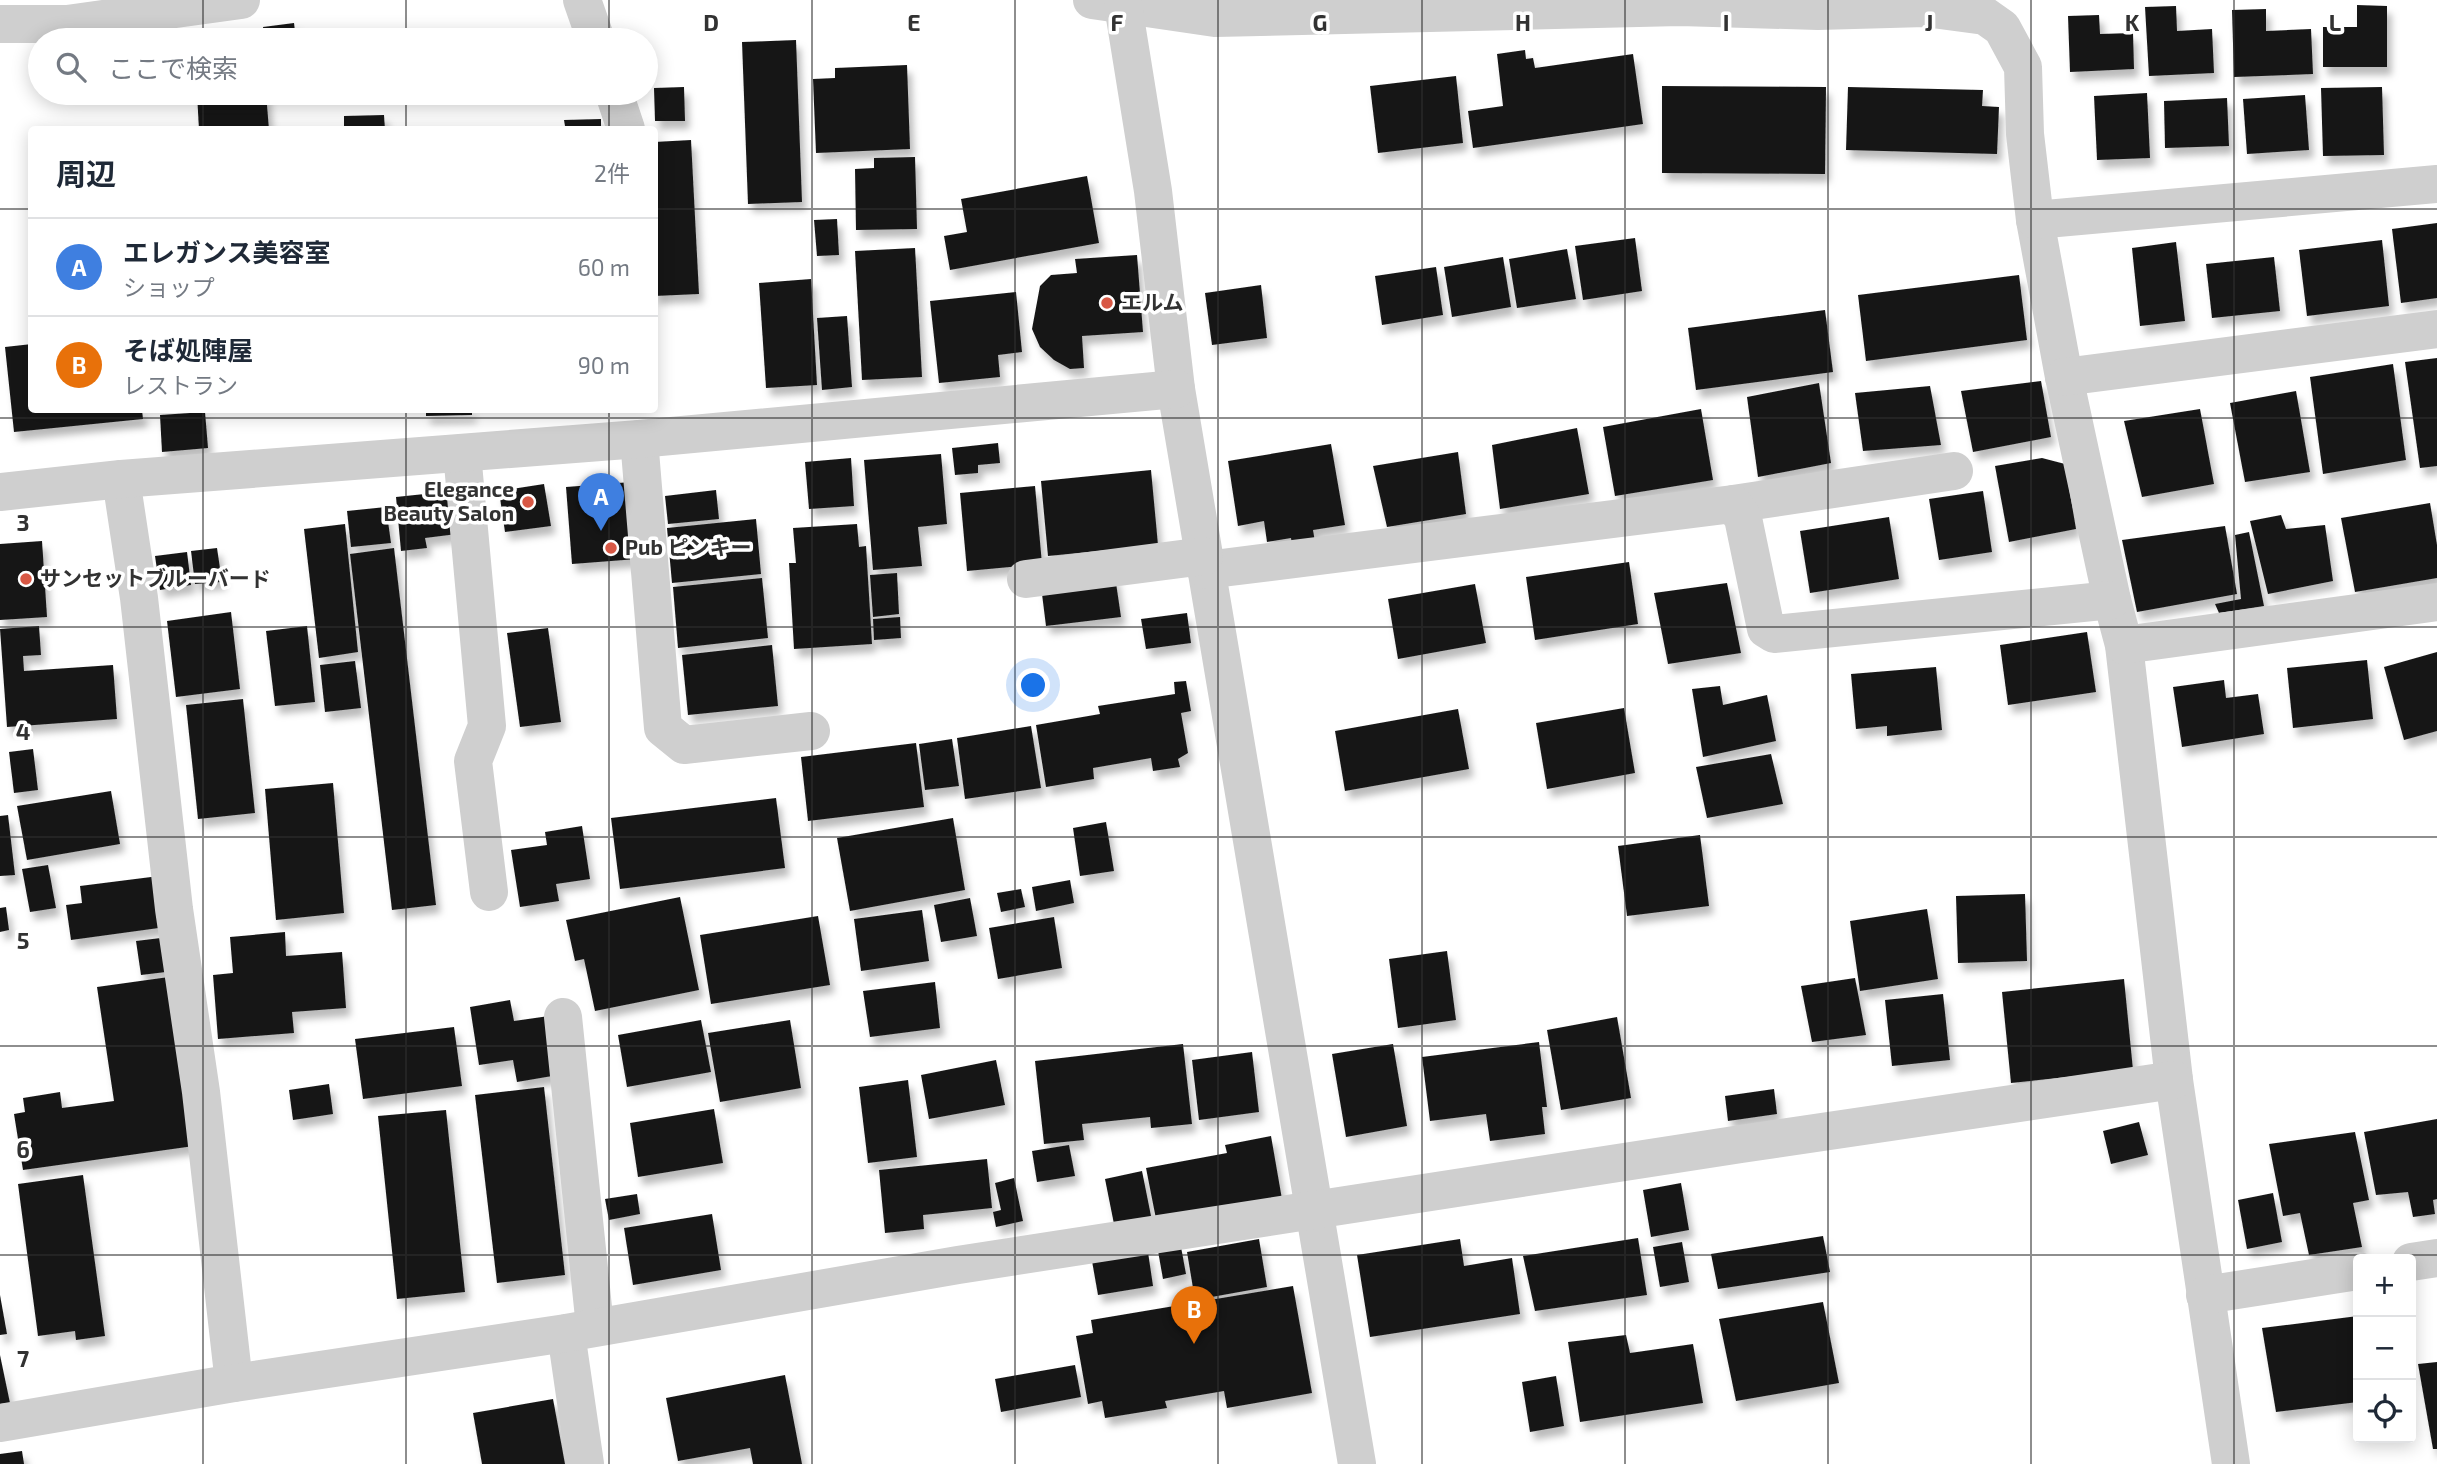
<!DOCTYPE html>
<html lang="ja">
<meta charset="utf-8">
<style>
:root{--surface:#fff;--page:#f6f6f7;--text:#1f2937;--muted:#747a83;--line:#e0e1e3;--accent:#0f766e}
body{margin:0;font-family:"Exo 2","Noto Sans JP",sans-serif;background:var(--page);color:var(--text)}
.controls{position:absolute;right:21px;bottom:21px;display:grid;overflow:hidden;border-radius:7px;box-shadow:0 4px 18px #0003}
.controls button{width:63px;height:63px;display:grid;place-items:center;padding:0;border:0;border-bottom:2px solid var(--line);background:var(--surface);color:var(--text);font:35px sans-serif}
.you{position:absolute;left:1034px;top:686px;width:24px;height:24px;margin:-18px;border:5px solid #fff;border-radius:50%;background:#1a73e8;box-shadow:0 0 0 10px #1a73e833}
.badge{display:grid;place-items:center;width:46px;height:46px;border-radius:50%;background:var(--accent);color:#fff;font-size:23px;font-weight:700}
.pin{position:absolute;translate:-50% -58px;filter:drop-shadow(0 2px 4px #0008)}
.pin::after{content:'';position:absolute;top:37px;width:24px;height:21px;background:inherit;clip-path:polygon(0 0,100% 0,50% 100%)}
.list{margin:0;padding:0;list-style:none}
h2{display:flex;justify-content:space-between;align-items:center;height:91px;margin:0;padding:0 28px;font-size:30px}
h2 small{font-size:23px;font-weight:400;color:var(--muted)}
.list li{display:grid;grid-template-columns:46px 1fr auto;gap:21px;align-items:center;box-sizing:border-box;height:98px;padding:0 28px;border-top:2px solid var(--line)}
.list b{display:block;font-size:26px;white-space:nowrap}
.list p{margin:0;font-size:23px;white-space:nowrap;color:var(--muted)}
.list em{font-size:23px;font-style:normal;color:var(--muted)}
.icon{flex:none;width:38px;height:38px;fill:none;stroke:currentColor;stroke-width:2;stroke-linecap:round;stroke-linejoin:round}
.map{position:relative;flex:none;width:2437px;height:1464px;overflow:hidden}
.search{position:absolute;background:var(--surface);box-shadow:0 4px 18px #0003;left:28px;top:28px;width:630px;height:77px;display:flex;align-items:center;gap:18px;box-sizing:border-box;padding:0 24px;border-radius:38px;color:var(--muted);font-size:26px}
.panel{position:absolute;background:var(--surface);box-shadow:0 4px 18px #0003;left:28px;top:126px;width:630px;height:287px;border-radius:7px}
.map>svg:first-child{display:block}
.building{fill:#191919;filter:url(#shadow)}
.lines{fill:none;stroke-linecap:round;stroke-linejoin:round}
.minor{stroke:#cfcfcf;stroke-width:38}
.grid{fill:none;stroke:#323232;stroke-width:2;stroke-opacity:0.55}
.poi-dot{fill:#d85845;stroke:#fff;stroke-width:2.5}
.labels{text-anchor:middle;stroke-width:7;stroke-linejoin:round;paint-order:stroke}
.poi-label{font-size:21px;font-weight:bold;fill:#323232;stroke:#fff;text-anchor:start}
.grid-label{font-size:23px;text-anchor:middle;font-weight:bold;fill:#323232;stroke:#fff;stroke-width:7;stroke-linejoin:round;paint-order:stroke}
</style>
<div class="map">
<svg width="2437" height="1464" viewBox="0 0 2437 1464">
<defs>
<filter id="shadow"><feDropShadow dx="4.5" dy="8" stdDeviation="3.5" flood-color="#0004"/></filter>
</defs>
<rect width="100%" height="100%" fill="#fff"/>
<g class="building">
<path d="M2357 5 2387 6V67H2323V27H2357Z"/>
<path d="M2176 6 2177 31 2212 29 2214 73 2149 76 2145 7Z"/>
<path d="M2266 9V31L2311 29 2313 74 2234 77 2232 10Z"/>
<path d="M2099 15 2100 34 2133 33 2134 69 2070 72 2068 16Z"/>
<path d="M294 23 296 40H265L263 27Z"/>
<path d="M796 40 802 202 748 204 742 42Z"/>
<path d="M1525 50 1526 59 1533 58 1535 68 1633 54 1643 124 1473 148 1468 111 1503 106 1497 54Z"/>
<path d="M907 65 910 149 816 153 813 79 835 78V68Z"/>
<path d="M1456 76 1463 143 1378 153 1370 86Z"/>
<path d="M1662 86 1826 87 1825 174 1662 173Z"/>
<path d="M684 87 685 121H655L654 88Z"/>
<path d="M1848 87 1983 90 1982 106 1999 107 1997 154 1846 150Z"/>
<path d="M2382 87 2384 155 2323 156 2321 88Z"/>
<path d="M197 93H266L269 130H199Z"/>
<path d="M2147 93 2150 158 2097 160 2094 96Z"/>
<path d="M2305 95 2309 150 2247 154 2243 99Z"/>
<path d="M2227 98 2229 146 2165 148 2164 101Z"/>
<path d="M384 115 385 130H344V116Z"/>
<path d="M601 119V130H506V126H565L564 120Z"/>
<path d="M691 140 699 294 654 296V142Z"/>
<path d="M915 157 917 229 856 230 855 169 874 168V158Z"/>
<path d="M1087 176 1099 243 950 270 944 236 967 232 961 199Z"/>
<path d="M837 219 839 255 817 256 814 220Z"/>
<path d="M2437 223V298L2401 303 2392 229Z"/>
<path d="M1635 238 1642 291 1583 300 1575 246Z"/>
<path d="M2382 240 2389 306 2307 316 2299 250Z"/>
<path d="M2176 242 2185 321 2140 326 2132 248Z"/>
<path d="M915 248 922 377 862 380 855 251Z"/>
<path d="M1567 249 1576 299 1517 308 1509 259Z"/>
<path d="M1137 255 1143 332 1082 336 1084 368 1070 369 1054 360 1040 347 1032 329 1040 286 1051 275 1077 273 1075 259Z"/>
<path d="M1503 257 1511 307 1452 317 1444 267Z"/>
<path d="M2274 257 2280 311 2212 318 2206 264Z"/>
<path d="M1436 267 1443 315 1382 325 1375 276Z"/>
<path d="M2019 275 2027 340 1866 361 1858 295Z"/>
<path d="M811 279 817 385 766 388 759 283Z"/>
<path d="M1261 285 1267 338 1212 345 1205 293Z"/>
<path d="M1016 292 1022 352 998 355 1000 377 939 383 930 301Z"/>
<path d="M1825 310 1833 372 1696 390 1688 328Z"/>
<path d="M847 316 852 387 822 390 817 318Z"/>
<path d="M32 344V410H142L143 419 14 432 5 347Z"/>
<path d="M2437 358V466L2420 468 2405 362Z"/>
<path d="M2393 364 2406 460 2323 474 2310 377Z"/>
<path d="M2041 381 2051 437 1973 452 1961 391Z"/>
<path d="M1819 383 1831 463 1758 477 1747 397Z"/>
<path d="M1930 386 1941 445 1863 451 1855 393Z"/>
<path d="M2296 391 2310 472 2245 482 2230 403Z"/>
<path d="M1701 409 1713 480 1615 496 1603 427Z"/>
<path d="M2200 409 2214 484 2142 497 2124 421Z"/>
<path d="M426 410H472V415L426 416Z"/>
<path d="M205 412 208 448 162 452 160 415Z"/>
<path d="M1577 428 1589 494 1500 509 1492 445Z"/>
<path d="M998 443 1000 463 978 465V473L955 475 952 448Z"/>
<path d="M1331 444 1345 525 1313 530 1315 542 1292 545 1291 538 1267 542 1264 521 1238 526 1228 461Z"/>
<path d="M1458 452 1466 514 1387 527 1373 466Z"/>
<path d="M941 454 947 524 918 527 922 566 873 570 864 460Z"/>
<path d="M851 458 854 506 809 509 805 462Z"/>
<path d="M2042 458 2065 464 2076 529 2009 542 1995 466Z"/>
<path d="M1151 470 1158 545 1048 556 1041 481Z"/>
<path d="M631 482 637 559 572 564 566 487Z"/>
<path d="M544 484 551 526 505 532 499 491Z"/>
<path d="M1035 486 1042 564 967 571 960 493Z"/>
<path d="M716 490 719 519 668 524 665 496Z"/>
<path d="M453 491 457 534 425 538 427 548 401 551 396 497Z"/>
<path d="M1983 491 1992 552 1939 560 1929 499Z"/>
<path d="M2430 503 2437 545V578L2355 592 2341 518Z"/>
<path d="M386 507 391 543 351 547 347 511Z"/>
<path d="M2281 515 2286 529 2325 525 2333 581 2268 594 2250 521Z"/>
<path d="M1889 517 1899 579 1810 593 1800 531Z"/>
<path d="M756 519 761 574 672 583 667 528Z"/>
<path d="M345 524 358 652 319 658 304 529Z"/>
<path d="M857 524 859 547 866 546 872 644 794 649 789 563H796L793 528Z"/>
<path d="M2225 526 2237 594 2137 612 2122 540Z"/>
<path d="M2249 532 2264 606 2219 613 2215 604 2241 599 2235 535Z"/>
<path d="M42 541 47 617 0 620V544Z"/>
<path d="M217 548 222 582 195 584 191 551Z"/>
<path d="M394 548 436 905 392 910 350 554Z"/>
<path d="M187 552 191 585 160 590 155 556Z"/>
<path d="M1629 562 1638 624 1535 640 1526 577Z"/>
<path d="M897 573 899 614 873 617 870 575Z"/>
<path d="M1115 576 1121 617 1046 626 1041 586Z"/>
<path d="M762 578 768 638 678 648 673 587Z"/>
<path d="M1727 583 1741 653 1668 664 1654 593Z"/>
<path d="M1475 584 1486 643 1398 659 1388 599Z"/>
<path d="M231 612 240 689 176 697 167 621Z"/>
<path d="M1187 613 1191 643 1146 649 1141 619Z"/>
<path d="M900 617 901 638 874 640 873 619Z"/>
<path d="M39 626 41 655 23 656 24 671 113 665 117 719 7 727 0 629Z"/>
<path d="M307 626 315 702 275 706 266 631Z"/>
<path d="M548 628 561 722 520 727 507 633Z"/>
<path d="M2087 632 2096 692 2008 705 2000 645Z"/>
<path d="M772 645 778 706 688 715 682 655Z"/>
<path d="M2437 652V731L2404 740 2384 667Z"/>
<path d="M2367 660 2373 719 2293 728 2287 668Z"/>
<path d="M355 661 361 708 325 712 320 665Z"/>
<path d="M1936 667 1942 730 1887 736V726L1856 729 1851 674Z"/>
<path d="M2224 680 2226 698 2258 694 2264 734 2182 747 2173 687Z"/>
<path d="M1186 681 1191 711 1181 713 1188 753 1178 759 1180 767 1153 771 1151 758 1093 768 1094 779 1046 787 1036 725 1100 714 1098 706 1175 694 1174 682Z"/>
<path d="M1720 686 1723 705 1767 695 1776 741 1703 757 1692 689Z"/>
<path d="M243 699 255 813 198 819 186 705Z"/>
<path d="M1624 708 1635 773 1547 789 1536 723Z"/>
<path d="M1458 709 1469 769 1345 791 1335 731Z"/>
<path d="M1031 726 1041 788 965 799 957 738Z"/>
<path d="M952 739 959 786 925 790 919 744Z"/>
<path d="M916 743 924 807 808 821 801 757Z"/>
<path d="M33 749 38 790 14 793 9 752Z"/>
<path d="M1771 754 1783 804 1707 818 1696 767Z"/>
<path d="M333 783 344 913 276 920 265 789Z"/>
<path d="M111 791 120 844 27 860 17 806Z"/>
<path d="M776 798 785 868 620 889 611 818Z"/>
<path d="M8 815 15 875 0 876V816Z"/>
<path d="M953 818 965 890 850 911 837 838Z"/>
<path d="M1106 822 1114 871 1080 876 1073 828Z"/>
<path d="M582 826 590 879 556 884 559 901 520 907 511 850 547 845 545 832Z"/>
<path d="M1700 835 1709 906 1627 916 1618 846Z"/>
<path d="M48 865 56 908 30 912 22 869Z"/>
<path d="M159 876 166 927 71 940 66 905 82 903 80 886Z"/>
<path d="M1070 880 1074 903 1036 911 1032 887Z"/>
<path d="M1021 889 1025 907 1001 912 997 893Z"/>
<path d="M2025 894 2027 961 1958 963 1956 896Z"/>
<path d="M680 897 699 990 595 1011 584 959 575 961 566 920Z"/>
<path d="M970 898 977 936 941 942 934 905Z"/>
<path d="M6 907 9 930 0 932V908Z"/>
<path d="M1927 909 1938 979 1860 991 1850 921Z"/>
<path d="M922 910 929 961 861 971 854 919Z"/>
<path d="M818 916 830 985 711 1004 700 935Z"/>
<path d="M1054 917 1062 968 998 979 989 928Z"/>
<path d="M285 932 286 956 342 952 346 1008 292 1012 294 1033 218 1039 213 975 233 973 230 937Z"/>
<path d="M169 937 174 971 141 975 136 941Z"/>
<path d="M1447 951 1456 1020 1398 1028 1389 959Z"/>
<path d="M176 976 201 1145 23 1170 14 1114 25 1112 23 1098 60 1092 62 1108 114 1101 97 987Z"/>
<path d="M1855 978 1866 1035 1812 1042 1801 986Z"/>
<path d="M2124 979 2133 1070 2011 1083 2002 992Z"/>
<path d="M935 982 940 1028 870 1037 863 991Z"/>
<path d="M1943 994 1950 1060 1892 1066 1885 1000Z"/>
<path d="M510 1000 514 1021 549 1016 558 1075 517 1082 513 1060 479 1065 470 1007Z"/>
<path d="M1617 1017 1631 1098 1561 1110 1547 1030Z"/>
<path d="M701 1020 711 1072 627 1087 618 1035Z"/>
<path d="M790 1020 801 1088 720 1102 708 1033Z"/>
<path d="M454 1027 462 1086 363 1099 355 1039Z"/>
<path d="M1539 1042 1547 1107H1542L1545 1134 1490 1141 1486 1114 1430 1121 1422 1057Z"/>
<path d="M1183 1044 1192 1124 1151 1128 1150 1117 1082 1124 1084 1140 1044 1144 1035 1061Z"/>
<path d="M1393 1044 1407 1126 1346 1137 1332 1054Z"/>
<path d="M1252 1052 1259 1112 1199 1120 1192 1060Z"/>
<path d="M996 1060 1005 1105 929 1119 921 1075Z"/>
<path d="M908 1080 917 1157 868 1163 859 1087Z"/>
<path d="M329 1084 333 1114 293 1120 289 1090Z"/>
<path d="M544 1087 565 1275 497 1283 475 1095Z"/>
<path d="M1774 1089 1777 1114 1728 1121 1725 1096Z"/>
<path d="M714 1109 723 1163 638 1177 630 1123Z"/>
<path d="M446 1110 465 1292 397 1299 378 1116Z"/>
<path d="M2437 1119V1199L2433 1200 2435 1214 2413 1217 2408 1192 2376 1195 2364 1132Z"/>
<path d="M2139 1122 2148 1155 2111 1164 2103 1131Z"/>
<path d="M2355 1132 2369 1200 2353 1203 2362 1247 2309 1255 2300 1213 2283 1216 2269 1144Z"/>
<path d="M1271 1136 1283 1205 1158 1229 1146 1168 1227 1153 1225 1145Z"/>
<path d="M1069 1145 1075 1176 1037 1182 1032 1151Z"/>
<path d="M987 1159 992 1208 923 1215 924 1229 885 1233 879 1170Z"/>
<path d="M1142 1171 1154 1231 1117 1239 1105 1179Z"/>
<path d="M83 1175 105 1336 76 1340 75 1331 38 1336 18 1184Z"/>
<path d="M1014 1178 1023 1221 996 1227 993 1212 1001 1210 995 1183Z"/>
<path d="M1681 1183 1689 1230 1651 1237 1643 1190Z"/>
<path d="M2273 1193 2282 1242 2247 1249 2238 1200Z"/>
<path d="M637 1194 640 1214 609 1220 605 1199Z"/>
<path d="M712 1214 721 1270 633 1285 624 1228Z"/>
<path d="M1823 1236 1830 1272 1718 1289 1711 1254Z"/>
<path d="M1638 1238 1647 1295 1535 1311 1523 1256Z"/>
<path d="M1259 1239 1267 1287 1195 1300 1187 1252Z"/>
<path d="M1460 1239 1464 1266 1512 1258 1520 1314 1370 1337 1357 1255Z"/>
<path d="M1682 1242 1689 1282 1660 1287 1653 1247Z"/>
<path d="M1181 1247 1186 1274 1163 1279 1158 1251Z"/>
<path d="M1148 1252 1153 1286 1098 1295 1092 1261Z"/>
<path d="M1293 1286 1312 1393 1227 1408 1224 1391 1165 1401 1167 1408 1105 1418 1102 1401 1088 1404 1076 1336 1093 1333 1091 1320Z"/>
<path d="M0 1295 7 1334 0 1335Z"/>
<path d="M1823 1302 1839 1383 1736 1401 1719 1319Z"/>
<path d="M2358 1316V1402L2276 1412 2262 1328Z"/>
<path d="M1626 1335 1630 1353 1693 1344 1703 1403 1580 1422 1568 1342Z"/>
<path d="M0 1355 10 1403 0 1404Z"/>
<path d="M2437 1362V1449H2433L2418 1364Z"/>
<path d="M1075 1365 1081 1397 1001 1412 995 1379Z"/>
<path d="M785 1375 802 1464H753L750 1448 678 1461 666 1398Z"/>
<path d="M1556 1376 1564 1426 1530 1432 1522 1382Z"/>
<path d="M553 1399 565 1464H482L473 1413Z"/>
<path d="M22 1451 24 1464H0V1454Z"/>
</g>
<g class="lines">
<g class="minor">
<path d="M582 0 596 40"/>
<path d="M1092 0 1215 18 1680 7 1818 11 1925 8 1985 16 2002 28 2023 67 2025 134 2035 220 2064 377 2112 600 2124 645 2174 1080 2231 1464"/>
<path d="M1123 5 1153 191 1176 389 1357 1464"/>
<path d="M0 24H67L241 0"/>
<path d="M614 93 626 129"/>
<path d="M2035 220 2437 184"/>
<path d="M2064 377 2437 329"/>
<path d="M639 439 663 728 684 745 811 731"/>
<path d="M462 453 487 726 473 761 489 892"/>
<path d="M121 479 139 598 174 909 201 1092 234 1383"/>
<path d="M0 492 121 479 639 439 1176 389"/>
<path d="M1733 504 1954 471"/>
<path d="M1206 570 1733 504 1743 518 1766 629 1774 634 2112 600"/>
<path d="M1026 579 1204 556"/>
<path d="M2124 645 2437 602"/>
<path d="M563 1017 595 1327"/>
<path d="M2411 1262 2437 1258"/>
<path d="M2205 1295 2358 1271"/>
<path d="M566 1333 585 1464"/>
<path d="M0 1423 234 1383 566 1333 958 1265 1741 1144 2174 1080"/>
</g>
</g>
<path class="grid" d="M203 0V40M406 0V40M609 0V40M812 0V1464M1015 0V1464M1218 0V1464M1422 0V1464M1625 0V1464M1828 0V1464M2031 0V1464M2234 0V1464M203 93V130M406 93V130M609 93V130M0 209H32M654 209H2437M203 410V1464M406 410V1464M609 410V1464M0 418H2437M0 627H2437M0 837H2437M0 1046H2437M0 1255H2437"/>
<g class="poi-dot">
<circle cx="1107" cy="303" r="7"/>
<circle cx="528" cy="502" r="7"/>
<circle cx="611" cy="548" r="7"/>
<circle cx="26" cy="579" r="7"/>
</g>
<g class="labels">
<g class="poi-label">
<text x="1121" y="310">エルム</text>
<text x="514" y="497" text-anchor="end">Elegance<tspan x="514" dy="24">Beauty Salon</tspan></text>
<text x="625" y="555">Pub ピンキー</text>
<text x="40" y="586">サンセットブルーバード</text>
</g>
</g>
<g class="grid-label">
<text x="711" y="31">D</text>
<text x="914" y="31">E</text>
<text x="1117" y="31">F</text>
<text x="1320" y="31">G</text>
<text x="1523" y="31">H</text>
<text x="1726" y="31">I</text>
<text x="1929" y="31">J</text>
<text x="2132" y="31">K</text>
<text x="2335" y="31">L</text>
<text x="23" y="531">3</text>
<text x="23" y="740">4</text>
<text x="23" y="949">5</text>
<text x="23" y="1158">6</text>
<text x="23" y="1367">7</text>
</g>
</svg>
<div class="controls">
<button>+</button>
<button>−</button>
<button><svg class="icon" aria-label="locate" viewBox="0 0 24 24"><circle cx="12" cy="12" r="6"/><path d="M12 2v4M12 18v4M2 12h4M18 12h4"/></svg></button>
</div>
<div class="you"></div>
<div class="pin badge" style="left:601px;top:531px;background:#3f7fe0">A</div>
<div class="pin badge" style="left:1194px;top:1344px;background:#e8710a">B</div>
<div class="search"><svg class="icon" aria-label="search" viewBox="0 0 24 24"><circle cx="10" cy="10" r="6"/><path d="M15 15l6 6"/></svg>ここで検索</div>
<section class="panel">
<h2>周辺<small>2件</small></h2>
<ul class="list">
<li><span class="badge" style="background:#3f7fe0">A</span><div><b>エレガンス美容室</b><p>ショップ</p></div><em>60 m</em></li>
<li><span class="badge" style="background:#e8710a">B</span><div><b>そば処陣屋</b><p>レストラン</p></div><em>90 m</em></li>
</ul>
</section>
</div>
